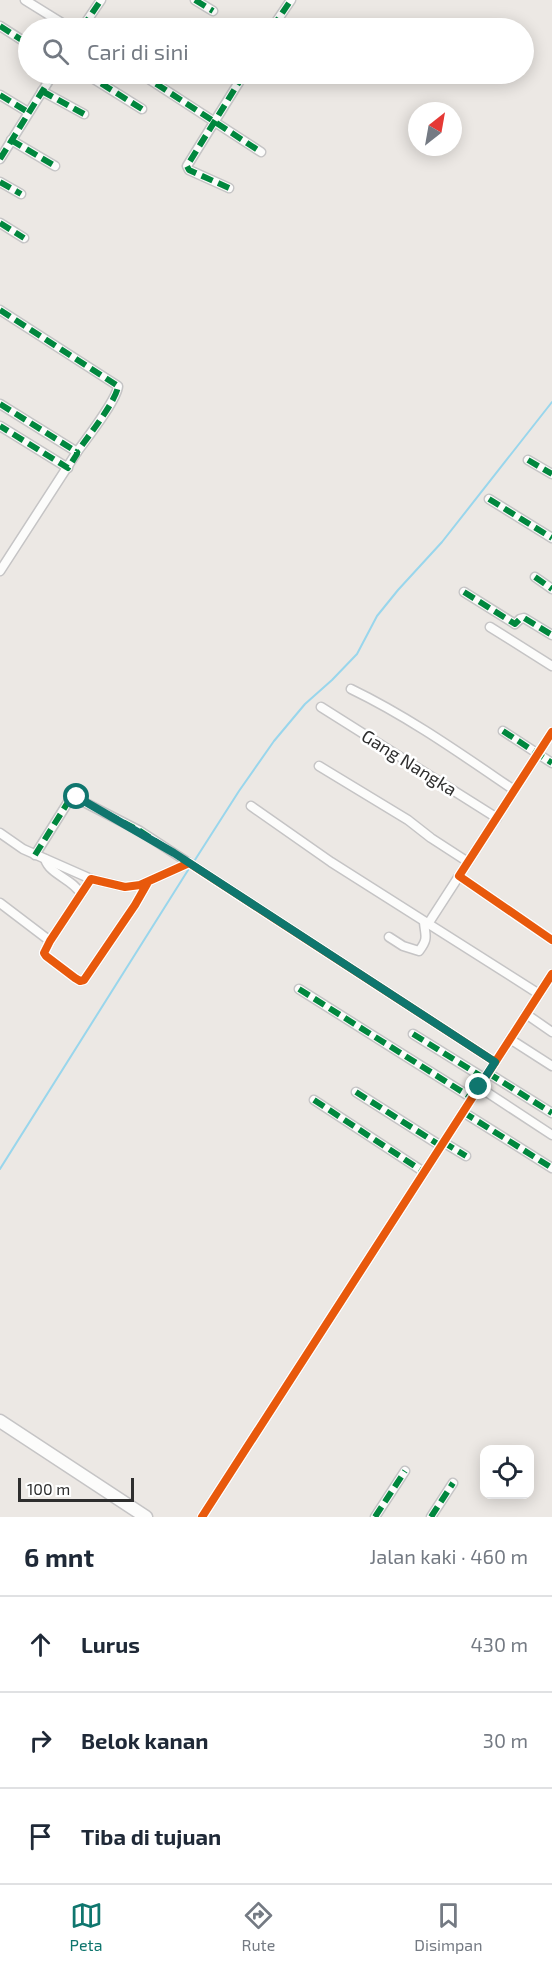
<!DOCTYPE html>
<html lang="id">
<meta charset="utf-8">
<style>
:root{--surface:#fff;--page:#f6f6f7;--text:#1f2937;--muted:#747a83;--line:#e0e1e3;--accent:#0f766e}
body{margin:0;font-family:"Exo 2",sans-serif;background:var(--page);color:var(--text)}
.controls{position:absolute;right:18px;bottom:18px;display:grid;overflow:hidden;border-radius:12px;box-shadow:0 3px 15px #0003}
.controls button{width:54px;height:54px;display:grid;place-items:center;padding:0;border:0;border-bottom:2px solid var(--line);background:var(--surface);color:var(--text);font:30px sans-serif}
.compass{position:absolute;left:408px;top:102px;width:54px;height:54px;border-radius:50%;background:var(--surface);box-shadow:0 3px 15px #0003;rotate:31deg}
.scale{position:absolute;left:18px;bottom:15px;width:116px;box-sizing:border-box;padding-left:6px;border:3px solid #2e2e2e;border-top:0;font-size:16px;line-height:21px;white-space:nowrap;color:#2e2e2e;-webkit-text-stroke:4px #fff;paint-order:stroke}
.stop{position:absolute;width:18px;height:18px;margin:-14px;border:4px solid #0f766e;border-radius:50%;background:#fff}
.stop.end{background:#0f766e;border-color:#fff;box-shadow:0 2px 6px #0008}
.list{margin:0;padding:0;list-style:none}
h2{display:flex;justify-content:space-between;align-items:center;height:78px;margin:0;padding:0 24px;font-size:26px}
h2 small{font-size:20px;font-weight:400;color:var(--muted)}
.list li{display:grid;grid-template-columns:39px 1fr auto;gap:18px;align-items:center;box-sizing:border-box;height:96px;padding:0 24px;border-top:2px solid var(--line)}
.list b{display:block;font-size:22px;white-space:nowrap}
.list em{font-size:20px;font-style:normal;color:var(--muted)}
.icon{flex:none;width:33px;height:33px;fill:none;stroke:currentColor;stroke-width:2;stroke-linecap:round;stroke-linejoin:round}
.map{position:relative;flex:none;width:552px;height:1517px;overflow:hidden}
.search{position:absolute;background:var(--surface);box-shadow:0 3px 15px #0003;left:18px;right:18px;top:18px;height:66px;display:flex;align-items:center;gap:15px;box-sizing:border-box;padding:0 21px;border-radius:33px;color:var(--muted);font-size:22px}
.sheet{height:366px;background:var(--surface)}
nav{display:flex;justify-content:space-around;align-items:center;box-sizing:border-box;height:84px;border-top:2px solid var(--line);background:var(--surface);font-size:16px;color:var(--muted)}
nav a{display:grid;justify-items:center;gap:3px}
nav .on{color:var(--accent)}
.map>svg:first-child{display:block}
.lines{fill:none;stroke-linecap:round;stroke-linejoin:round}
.stream{stroke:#99d6ec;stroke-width:2}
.street-casing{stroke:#c5c4c5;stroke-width:11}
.secondary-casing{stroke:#c5c4c5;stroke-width:15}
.street{stroke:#fcfcfb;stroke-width:8}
.secondary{stroke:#fcfcfb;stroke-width:12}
.quiet{stroke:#00873e;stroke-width:6;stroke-dasharray:12 6;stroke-linecap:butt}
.cycleway-casing{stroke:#fff;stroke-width:11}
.cycleway{stroke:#e8590c;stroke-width:8}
.route{stroke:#0f766e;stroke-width:8}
.labels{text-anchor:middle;stroke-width:5;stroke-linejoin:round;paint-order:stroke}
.street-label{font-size:18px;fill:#2e2e2e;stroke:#fff}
</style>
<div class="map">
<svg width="552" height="1517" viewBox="0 0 552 1517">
<rect width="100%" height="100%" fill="#ece8e4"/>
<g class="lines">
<g class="stream">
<path d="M193 863 239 791 274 741 305 704 332 680 357 654 377 616 398 590 442 542 552 402"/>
<path d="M0 1169 190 867"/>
</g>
<defs>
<g id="street">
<path d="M25 0 70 28"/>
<path d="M195 0 213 11"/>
<path d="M0 26 28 44"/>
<path d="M82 28 101 0"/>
<path d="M272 28 291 0"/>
<path d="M86 74 142 109"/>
<path d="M141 74 261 152"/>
<path d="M42 91 84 114"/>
<path d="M0 95 28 112"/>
<path d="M11 140 55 166"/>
<path d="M0 159 53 74"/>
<path d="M0 182 21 194"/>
<path d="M229 188 189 170 187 166 244 74"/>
<path d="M0 223 24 238"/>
<path d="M0 310 118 386C117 400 87 438 77 452"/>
<path d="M0 404 77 452 0 571"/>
<path d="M0 426 68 468"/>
<path d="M528 460 552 474"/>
<path d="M489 499 552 538"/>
<path d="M535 577 552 589"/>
<path d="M464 592 515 624 520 619 524 618 552 635"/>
<path d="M490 627 552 666"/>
<path d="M351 689C409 717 461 754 514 790"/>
<path d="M321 707 497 818"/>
<path d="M503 731 552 763"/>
<path d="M552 732 459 876 552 940"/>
<path d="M319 766 408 820 431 838 468 862"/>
<path d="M251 806 331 862 539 994"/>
<path d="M0 833 23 849 91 879"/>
<path d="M35 855 70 799 74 797 140 831 189 863"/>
<path d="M45 859C50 875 73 879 81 894"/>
<path d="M147 884 135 905 84 980 80 981 75 978 46 956 44 953 50 941 91 879 125 887 140 885 189 863 495 1062"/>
<path d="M0 903 50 941"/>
<path d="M428 924 459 876"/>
<path d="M389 937 403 946 419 951C429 938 425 936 424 922"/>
<path d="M299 989 472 1098"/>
<path d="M526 1014 552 1032"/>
<path d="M413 1034 484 1078"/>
<path d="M510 1039 552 1066"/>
<path d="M488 1073 552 1113"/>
<path d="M479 1087 552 1135"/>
<path d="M356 1092 441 1146"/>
<path d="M314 1100 424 1172"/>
<path d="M463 1112 552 1168"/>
<path d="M443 1142 466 1156"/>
<path d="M202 1517 552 974"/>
<path d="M375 1517 405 1471"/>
<path d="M431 1517 453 1483"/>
</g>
<path id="secondary" d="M0 1421 146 1517"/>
</defs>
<use href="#street" class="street-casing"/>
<use href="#secondary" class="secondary-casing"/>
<use href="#street" class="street"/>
<use href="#secondary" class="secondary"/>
<g class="quiet">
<path d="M195 0 213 11"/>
<path d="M0 26 28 44"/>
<path d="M82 28 101 0"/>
<path d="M272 28 291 0"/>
<path d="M86 74 142 109"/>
<path d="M141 74 261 152"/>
<path d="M42 91 84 114"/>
<path d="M0 95 28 112"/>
<path d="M11 140 55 166"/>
<path d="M0 159 53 74"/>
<path d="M0 182 21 194"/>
<path d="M229 188 189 170 187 166 244 74"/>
<path d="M0 223 24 238"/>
<path d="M0 310 118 386C117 400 87 438 77 452"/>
<path d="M0 404 77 452V454L68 468 0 426"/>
<path d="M528 460 552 474"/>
<path d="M489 499 552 538"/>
<path d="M535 577 552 589"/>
<path d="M464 592 515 624 520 619 524 618 552 635"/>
<path d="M503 731 552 763"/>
<path d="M35 855 70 799 74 797 140 831 189 863"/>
<path d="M299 989 472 1098"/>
<path d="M413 1034 484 1078"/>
<path d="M488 1073 552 1113"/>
<path d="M356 1092 441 1146"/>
<path d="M314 1100 424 1172"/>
<path d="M463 1112 552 1168"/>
<path d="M443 1142 466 1156"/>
<path d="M375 1517 405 1471"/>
<path d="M431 1517 453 1483"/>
</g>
<defs>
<g id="cycleway">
<path d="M552 732 459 876 552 940"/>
<path d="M147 884 135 905 84 980 80 981 75 978 46 956 44 953 50 941 91 879 125 887 140 885 189 863 495 1062"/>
<path d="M202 1517 552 974"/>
</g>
</defs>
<use href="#cycleway" class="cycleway-casing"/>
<use href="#cycleway" class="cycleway"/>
</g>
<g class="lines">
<path class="route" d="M77 797 174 853 495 1062 479 1087"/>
</g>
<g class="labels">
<g class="street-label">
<text transform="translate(409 763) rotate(32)" y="6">Gang Nangka</text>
</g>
</g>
</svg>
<div class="controls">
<button><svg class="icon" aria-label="locate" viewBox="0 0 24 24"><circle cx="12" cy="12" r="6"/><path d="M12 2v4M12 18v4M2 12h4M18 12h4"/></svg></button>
</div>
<svg class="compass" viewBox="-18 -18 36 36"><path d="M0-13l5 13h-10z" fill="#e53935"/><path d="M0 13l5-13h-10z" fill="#747a83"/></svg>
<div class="scale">100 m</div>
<div class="stop" style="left:77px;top:797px"></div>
<div class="stop end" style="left:479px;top:1087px"></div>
<div class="search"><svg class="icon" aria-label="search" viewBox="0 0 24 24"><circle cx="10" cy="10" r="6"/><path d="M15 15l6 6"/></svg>Cari di sini</div>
</div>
<section class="sheet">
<h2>6 mnt<small>Jalan kaki · 460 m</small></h2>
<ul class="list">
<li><svg class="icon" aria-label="ahead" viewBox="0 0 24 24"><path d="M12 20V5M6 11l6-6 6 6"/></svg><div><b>Lurus</b></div><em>430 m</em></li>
<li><svg class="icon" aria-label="right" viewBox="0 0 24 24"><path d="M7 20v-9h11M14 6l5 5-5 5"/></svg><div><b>Belok kanan</b></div><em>30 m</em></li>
<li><svg class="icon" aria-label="arrive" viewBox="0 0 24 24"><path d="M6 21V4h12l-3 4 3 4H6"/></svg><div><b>Tiba di tujuan</b></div></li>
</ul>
</section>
<nav>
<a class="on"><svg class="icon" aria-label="map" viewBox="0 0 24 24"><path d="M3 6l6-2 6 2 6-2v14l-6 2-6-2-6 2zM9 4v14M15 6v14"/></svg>Peta</a>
<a><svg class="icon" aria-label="directions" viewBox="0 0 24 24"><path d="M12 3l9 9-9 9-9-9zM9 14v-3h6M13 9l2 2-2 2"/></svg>Rute</a>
<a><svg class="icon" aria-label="saved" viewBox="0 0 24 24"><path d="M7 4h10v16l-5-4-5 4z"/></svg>Disimpan</a>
</nav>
